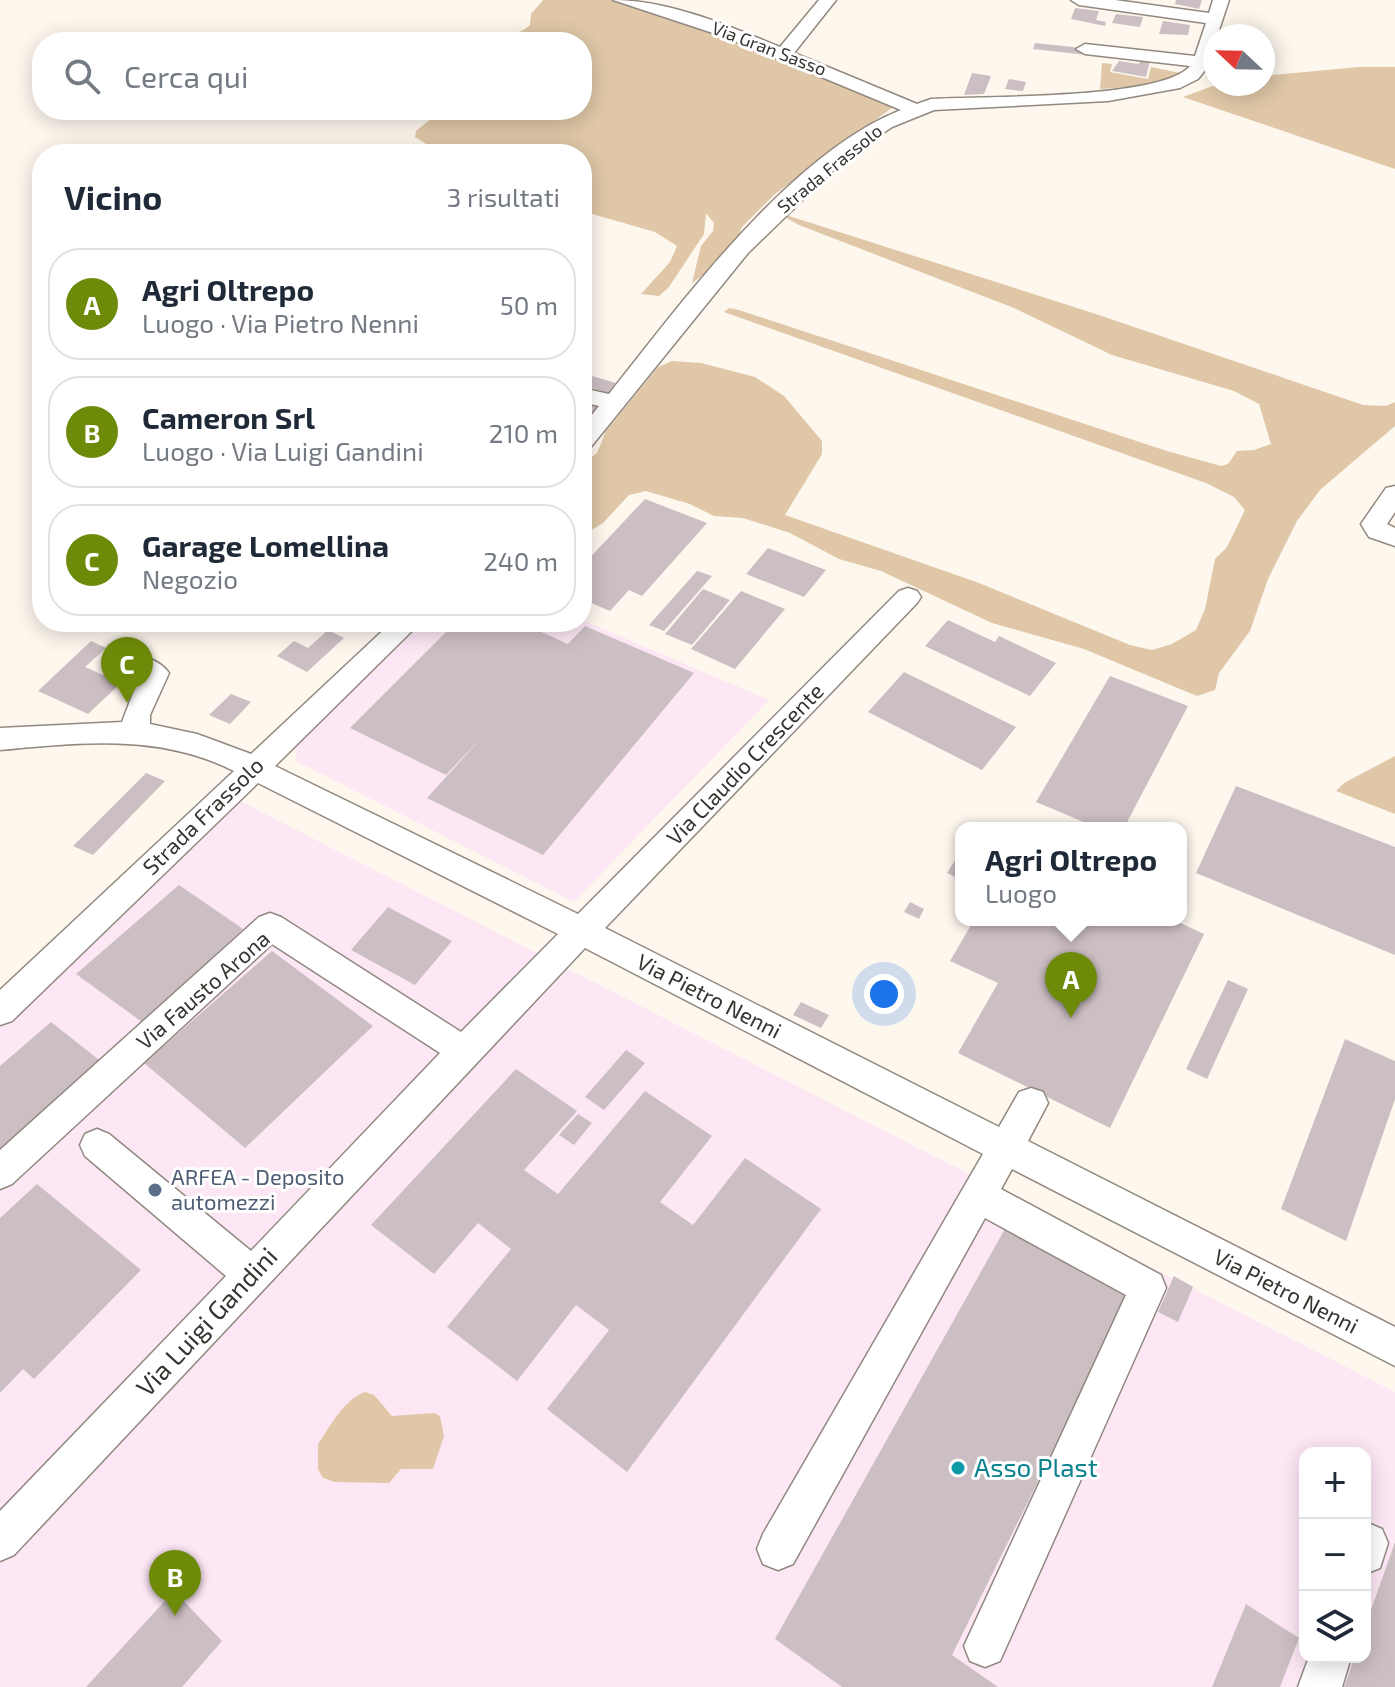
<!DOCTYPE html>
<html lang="it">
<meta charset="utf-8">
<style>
:root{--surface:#fff;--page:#f6f6f7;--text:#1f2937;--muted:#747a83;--line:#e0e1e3;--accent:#6d8b09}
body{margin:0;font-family:"Exo 2",sans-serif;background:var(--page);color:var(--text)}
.controls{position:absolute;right:24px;bottom:24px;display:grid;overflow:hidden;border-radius:16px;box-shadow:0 4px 20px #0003}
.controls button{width:72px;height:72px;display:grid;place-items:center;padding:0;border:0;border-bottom:2px solid var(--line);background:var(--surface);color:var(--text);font:40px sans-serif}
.compass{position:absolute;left:1203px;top:24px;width:72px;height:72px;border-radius:50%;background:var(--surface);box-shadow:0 4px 20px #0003;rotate:292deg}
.you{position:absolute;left:884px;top:994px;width:28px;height:28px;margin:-20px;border:6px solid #fff;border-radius:50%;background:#1a73e8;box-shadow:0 0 0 12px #1a73e833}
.badge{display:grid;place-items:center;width:52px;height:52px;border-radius:50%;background:var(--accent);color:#fff;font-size:26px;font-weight:700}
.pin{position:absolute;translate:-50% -66px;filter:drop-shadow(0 2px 4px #0008)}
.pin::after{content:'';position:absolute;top:42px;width:28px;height:24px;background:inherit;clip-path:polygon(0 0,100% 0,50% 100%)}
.popup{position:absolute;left:955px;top:822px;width:232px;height:104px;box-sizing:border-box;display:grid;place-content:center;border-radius:16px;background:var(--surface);filter:drop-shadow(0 2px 6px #0005);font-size:26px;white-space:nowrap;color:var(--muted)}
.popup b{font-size:30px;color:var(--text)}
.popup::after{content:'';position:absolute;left:50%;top:100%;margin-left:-16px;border:16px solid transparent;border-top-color:var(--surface)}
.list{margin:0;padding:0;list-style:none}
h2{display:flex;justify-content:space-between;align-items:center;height:104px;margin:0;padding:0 32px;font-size:34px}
h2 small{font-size:26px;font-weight:400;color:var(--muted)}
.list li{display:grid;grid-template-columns:52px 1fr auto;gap:24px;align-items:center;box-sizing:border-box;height:112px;margin:0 16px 16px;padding:0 16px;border:2px solid var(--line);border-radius:32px}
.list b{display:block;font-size:30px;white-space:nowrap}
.list p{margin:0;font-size:26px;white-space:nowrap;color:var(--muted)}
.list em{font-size:26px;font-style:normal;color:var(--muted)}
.icon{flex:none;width:44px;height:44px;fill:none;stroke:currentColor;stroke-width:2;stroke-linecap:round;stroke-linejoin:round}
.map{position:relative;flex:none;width:1395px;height:1687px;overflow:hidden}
.search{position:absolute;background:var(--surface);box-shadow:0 4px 20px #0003;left:32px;top:32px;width:560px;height:88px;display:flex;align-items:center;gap:20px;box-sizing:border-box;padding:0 28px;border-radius:32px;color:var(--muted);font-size:30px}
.panel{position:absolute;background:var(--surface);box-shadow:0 4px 20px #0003;left:32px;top:144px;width:560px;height:488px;border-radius:32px}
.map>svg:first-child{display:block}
.industrial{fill:#fde7f5;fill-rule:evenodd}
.green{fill:#dfc7a7}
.building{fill:#ccbfc4}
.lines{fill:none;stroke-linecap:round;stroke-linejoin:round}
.minor-casing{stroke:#91897f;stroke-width:3}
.minor{fill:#fff;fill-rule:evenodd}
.service-dot{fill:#5c6f8a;stroke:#fff;stroke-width:3}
.culture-dot{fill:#0f9aa8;stroke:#fff;stroke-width:3}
.labels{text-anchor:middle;stroke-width:6;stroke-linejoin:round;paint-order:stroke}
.far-street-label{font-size:18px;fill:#373430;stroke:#fff}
.street-label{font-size:22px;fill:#373430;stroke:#fff}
.service-label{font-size:22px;fill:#4e5e75;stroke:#fff;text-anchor:start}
.near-street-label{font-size:26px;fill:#373430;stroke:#fff}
.near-culture-label{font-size:26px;fill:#0d838f;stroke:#fff;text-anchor:start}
</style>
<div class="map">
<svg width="1395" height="1687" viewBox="0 0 1395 1687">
<rect width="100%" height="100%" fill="#fef7ee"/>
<g class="industrial">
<path d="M582 620 769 700 574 902 296 761 295 739 425 622Z"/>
<path d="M236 799 1395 1392V1687H0V1026ZM1305 1453H1365V1657H1305Z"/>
</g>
<g class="green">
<path d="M543 0H612L685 20 893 102V107L775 194 742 227 738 238 707 272 692 283 701 246 713 231 714 223 706 213 704 234 669 287 659 296 641 294 670 262 677 246 655 232 582 211V154H442L415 137 416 131 442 110H582V42H501C511 33 520 34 530 25L531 14Z"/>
<path d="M1102 63 1112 64 1110 72 1148 79 1151 67 1180 73C1162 88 1123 87 1100 89Z"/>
<path d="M1358 67H1395V169L1183 97 1218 84H1263V76Z"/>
<path d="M786 215 1096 314 1363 405 1386 406 1395 402V426L1320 490 1297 521 1268 579 1250 631 1219 673 1215 690 1197 696 1084 649 992 623 881 571 839 559 790 533 743 518 714 516 690 504 646 491 629 495 603 523 582 536V464L597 453 606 431 658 367 672 361 701 363 755 377 784 396 822 441V454L785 515 979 583 1130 645 1152 650 1172 644 1196 630 1205 609 1215 559 1227 547 1245 510 1234 497 1206 483 724 312 729 308 739 310 1167 451 1221 466 1228 464 1237 451 1254 450 1271 444 1259 404 1234 391 1112 355 1014 308 799 225 783 216Z"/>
<path d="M1395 756V814L1336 791 1344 783Z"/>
<path d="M365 1392 374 1395 392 1416 434 1413 440 1416 444 1436 433 1469H401L389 1483 335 1482 323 1478 318 1469V1444C331 1426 342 1401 365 1392Z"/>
</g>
<g class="building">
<path d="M1176 0H1202L1199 9 1175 4Z"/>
<path d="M1075 8 1099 11 1096 20 1106 22 1105 26 1071 19Z"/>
<path d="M1116 14 1143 17 1140 27 1112 23Z"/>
<path d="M1163 21 1190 25 1188 35 1159 34Z"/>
<path d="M1035 43 1073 47 1105 57 1033 49Z"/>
<path d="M1141 56 1150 61 1146 77 1112 71 1119 61 1139 64Z"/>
<path d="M972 73 991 76 984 94 964 95Z"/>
<path d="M1009 79 1026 82 1023 91 1005 89Z"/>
<path d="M582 373 616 383 608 393 582 385Z"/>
<path d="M585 401 601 406 582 429V405Z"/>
<path d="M645 499 707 523 642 596 629 590 610 611 582 599V566Z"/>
<path d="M768 548 826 570 804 597 746 574Z"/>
<path d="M697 571 712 576 664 631 649 625Z"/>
<path d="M703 589 730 600 692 645 665 634Z"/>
<path d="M741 591 785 609 735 669 691 649Z"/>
<path d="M948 620 995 642 999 636 1056 663 1030 696 925 646Z"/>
<path d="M456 622H519L568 644 585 626 694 673 543 855 427 798 483 736 446 775 350 728Z"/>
<path d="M328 630 344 638 307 672 277 656 294 641 308 648Z"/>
<path d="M91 641 106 648 85 667 121 683 88 714 38 691Z"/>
<path d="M904 672 1016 727 982 770 868 712Z"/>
<path d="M1110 676 1188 706 1124 828H1098L1036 802Z"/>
<path d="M231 694 251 702 230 724 209 715Z"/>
<path d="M146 773 165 781 93 855 73 846Z"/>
<path d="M1236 786 1395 847V955L1196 873Z"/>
<path d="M958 856 961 857V880L947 873Z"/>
<path d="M179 885 243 929 142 1022 76 974Z"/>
<path d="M910 902 924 909 919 919 904 912Z"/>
<path d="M388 907 452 941 415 985 351 950Z"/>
<path d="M974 920H1174L1204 934 1110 1128 958 1053 998 983 950 961Z"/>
<path d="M272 951 373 1026 245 1148 144 1063Z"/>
<path d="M1228 980 1248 989 1207 1079 1186 1069Z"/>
<path d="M801 1002 829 1015 821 1028 793 1015Z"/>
<path d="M51 1022 103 1063 0 1155V1066Z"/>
<path d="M1345 1039 1395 1061V1099L1346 1241 1281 1209Z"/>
<path d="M626 1050 645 1063 604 1110 585 1097Z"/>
<path d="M516 1069 577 1111 524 1170 558 1194 645 1091 712 1136 660 1202 693 1225 745 1158 821 1209 627 1472 547 1409 609 1330 576 1305 517 1381 447 1327 511 1249 478 1223 434 1274 371 1225Z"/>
<path d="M578 1114 592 1123 574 1145 559 1135Z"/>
<path d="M37 1184 141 1270 34 1379 23 1369 0 1393V1218Z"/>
<path d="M1006 1227 1129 1298 952 1655 998 1687H842L775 1639Z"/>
<path d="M1174 1276 1193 1287 1178 1322 1158 1312Z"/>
<path d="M1395 1542V1687H1344L1355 1657H1365V1627Z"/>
<path d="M174 1591 222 1641 182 1687H86Z"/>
<path d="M1246 1604 1299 1638 1280 1687H1212Z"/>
</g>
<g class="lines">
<defs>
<g id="minor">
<path d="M613 0C669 0 729 26 780 47L819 0H836L794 53 917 104 931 99C979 96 1162 100 1190 66L1085 54 1076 49 1085 44 1195 56 1206 23 1079 5 1071 0H1115L1209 13 1213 0H1229L1206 69 1198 79 1180 88 1108 101 934 110 892 127 845 159 748 253 590 448 582 450V427L599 406 582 402V388L609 394C682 302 790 154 901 110L725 37Z"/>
<path d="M1395 486V512L1387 524 1395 528V546L1369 537 1361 524 1386 488Z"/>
<path d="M908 588 917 591 921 597 917 603 605 928 999 1127 1019 1092 1031 1088 1043 1092 1048 1103 1028 1141 1395 1327V1366L1012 1169 1001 1189 1161 1275 1166 1288 1000 1661 985 1667 970 1661 964 1646 1126 1295 985 1218 793 1564 778 1570 763 1564 757 1549 763 1534 983 1154 585 948 14 1555 0 1561V1511L226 1276 85 1156 80 1145 85 1134 97 1129 109 1134 251 1251 440 1053 272 944 12 1184 0 1189V1150L259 917 270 913 281 917 461 1032 558 934 258 783 12 1021 0 1025V990L234 771C159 733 80 743 0 750V728L122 722 139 677 112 666 108 659 112 652C128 648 160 659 169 673L150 715V724L197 734 251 754 392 622H421L275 766 578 914 899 591Z"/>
<path d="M1368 1523 1382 1529 1388 1543 1380 1568 1365 1574V1524Z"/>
<path d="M1309 1657H1351L1342 1687H1298Z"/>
</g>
</defs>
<use href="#minor" class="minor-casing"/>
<use href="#minor" class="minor"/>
</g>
<circle class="service-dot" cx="155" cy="1190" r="8"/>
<circle class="culture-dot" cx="958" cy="1468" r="8"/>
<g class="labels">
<g class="far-street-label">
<text transform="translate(769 49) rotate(21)" y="6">Via Gran Sasso</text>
<text transform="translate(830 169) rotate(-39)" y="6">Strada Frassolo</text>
</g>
<g class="street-label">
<text transform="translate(745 764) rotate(-46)" y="8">Via Claudio Crescente</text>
<text transform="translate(203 816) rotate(-44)" y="8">Strada Frassolo</text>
<text transform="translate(203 990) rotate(-41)" y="8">Via Fausto Arona</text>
<text transform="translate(709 996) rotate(27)" y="8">Via Pietro Nenni</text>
<text transform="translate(1286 1291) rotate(27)" y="8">Via Pietro Nenni</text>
</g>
<g class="service-label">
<text x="171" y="1185">ARFEA - Deposito<tspan x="171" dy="25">automezzi</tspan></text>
</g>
<g class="near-street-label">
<text transform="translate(207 1322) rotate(-47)" y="9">Via Luigi Gandini</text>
</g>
<g class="near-culture-label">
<text x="974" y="1477">Asso Plast</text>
</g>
</g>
</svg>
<div class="controls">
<button>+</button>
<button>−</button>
<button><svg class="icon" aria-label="layers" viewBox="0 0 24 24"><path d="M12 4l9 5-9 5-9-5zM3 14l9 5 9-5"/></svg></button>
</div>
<svg class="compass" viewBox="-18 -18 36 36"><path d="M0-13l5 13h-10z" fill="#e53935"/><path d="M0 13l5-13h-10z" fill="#747a83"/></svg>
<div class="you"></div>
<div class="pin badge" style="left:1071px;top:1018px">A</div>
<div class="popup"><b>Agri Oltrepo</b>Luogo</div>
<div class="pin badge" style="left:175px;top:1616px">B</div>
<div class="pin badge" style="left:127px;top:703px">C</div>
<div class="search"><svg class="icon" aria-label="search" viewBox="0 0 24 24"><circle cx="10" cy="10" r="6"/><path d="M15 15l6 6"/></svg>Cerca qui</div>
<section class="panel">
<h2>Vicino<small>3 risultati</small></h2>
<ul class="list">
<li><span class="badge">A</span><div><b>Agri Oltrepo</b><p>Luogo · Via Pietro Nenni</p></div><em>50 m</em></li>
<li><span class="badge">B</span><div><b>Cameron Srl</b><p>Luogo · Via Luigi Gandini</p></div><em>210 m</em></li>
<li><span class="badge">C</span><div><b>Garage Lomellina</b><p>Negozio</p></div><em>240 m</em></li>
</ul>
</section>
</div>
